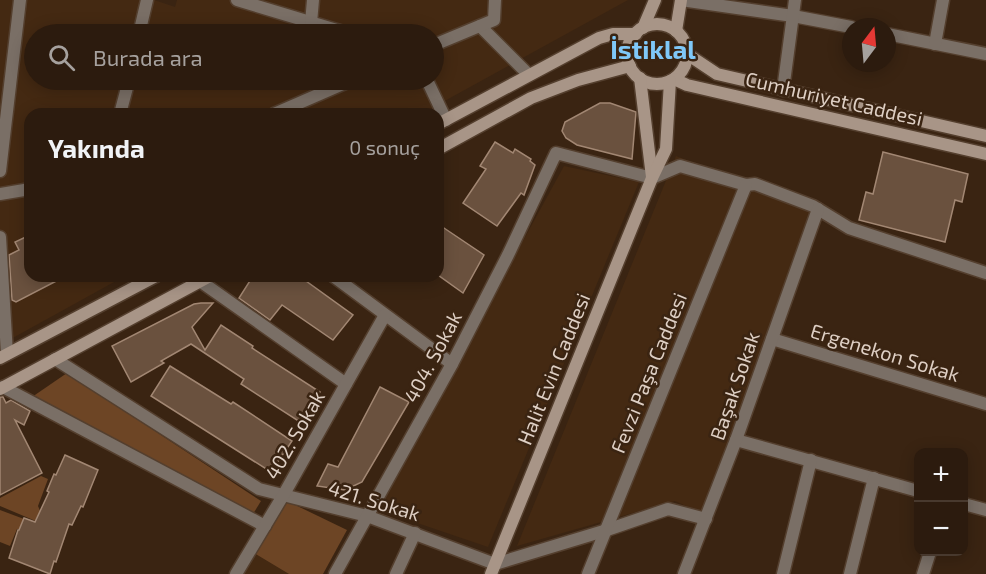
<!DOCTYPE html>
<html lang="tr">
<meta charset="utf-8">
<style>
:root{--surface:#2c1b0e;--page:#342417;--text:#f1f3f6;--muted:#a6a19e;--line:#48392e}
body{margin:0;font-family:"Exo 2",sans-serif;background:var(--page);color:var(--text)}
.controls{position:absolute;right:18px;bottom:18px;display:grid;overflow:hidden;border-radius:12px;box-shadow:0 3px 15px #0003}
.controls button{width:54px;height:54px;display:grid;place-items:center;padding:0;border:0;border-bottom:2px solid var(--line);background:var(--surface);color:var(--text);font:30px sans-serif}
.compass{position:absolute;left:842px;top:18px;width:54px;height:54px;border-radius:50%;background:var(--surface);box-shadow:0 3px 15px #0003;rotate:16deg}
.list{margin:0;padding:0;list-style:none}
h2{display:flex;justify-content:space-between;align-items:center;height:78px;margin:0;padding:0 24px;font-size:26px}
h2 small{font-size:20px;font-weight:400;color:var(--muted)}
.icon{flex:none;width:33px;height:33px;fill:none;stroke:currentColor;stroke-width:2;stroke-linecap:round;stroke-linejoin:round}
.map{position:relative;flex:none;width:986px;height:574px;overflow:hidden}
.search{position:absolute;background:var(--surface);box-shadow:0 3px 15px #0003;left:24px;top:24px;width:420px;height:66px;display:flex;align-items:center;gap:15px;box-sizing:border-box;padding:0 21px;border-radius:33px;color:var(--muted);font-size:22px}
.panel{position:absolute;background:var(--surface);box-shadow:0 3px 15px #0003;left:24px;top:108px;width:420px;height:174px;border-radius:18px}
.map>svg:first-child{display:block}
.built{fill:#442912;fill-rule:evenodd}
.green{fill:#6d4525}
.building{fill:#6a513e;stroke:#a28773;stroke-width:1.5}
.lines{fill:none;stroke-linecap:round;stroke-linejoin:round}
.street-casing{stroke:#543f2e;stroke-width:15}
.secondary-casing{stroke:#543f2e;stroke-width:15}
.street{stroke:#7a6f66;stroke-width:12}
.secondary{stroke:#a89587;stroke-width:12}
.labels{text-anchor:middle;stroke-width:5;stroke-linejoin:round;paint-order:stroke}
.street-label{font-size:20px;fill:#decfc4;stroke:#3a2412}
.district-label{font-size:26px;font-weight:bold;fill:#7fc8f8;stroke:#3a2412}
</style>
<div class="map">
<svg width="986" height="574" viewBox="0 0 986 574">
<rect width="100%" height="100%" fill="#3a2412"/>
<g class="built">
<path d="M0 0H154L175 7 177 0H628L421 114H30V276H125L0 345ZM34 34H434V80H34Z"/>
<path d="M676 156 812 208 703 514 675 501 517 546Z"/>
<path d="M564 166 639 182 488 547 376 509Z"/>
<path d="M254 553 289 574H241Z"/>
</g>
<g class="green">
<path d="M67 373 261 501 253 514 32 397Z"/>
<path d="M41 476 48 479 38 506 41 513 38 522 0 506V498Z"/>
<path d="M287 501 347 530 323 574H289L254 553Z"/>
<path d="M0 510 24 519 19 529H17L10 546 0 542Z"/>
</g>
<g class="building">
<path d="M600 103H610L636 112 632 159 577 145 566 138 562 131 565 122Z"/>
<path d="M495 142 513 153 515 149 531 159 530 161 535 165 524 195 521 193 497 226 463 203 486 169 480 166Z"/>
<path d="M883 152 968 174 962 202 955 200 945 242 859 220 866 192 873 194Z"/>
<path d="M438 224 484 255 463 293 438 275Z"/>
<path d="M30 235V276H66L16 302 12 300 9 255 19 250 15 242Z"/>
<path d="M253 276H299L353 315 333 340 282 305 270 320 239 298Z"/>
<path d="M201 303H213L192 327 205 350 221 325 253 346 252 348 320 392 300 422 241 384 244 379 191 344 161 361 164 363 131 382 112 346 194 304Z"/>
<path d="M170 366 231 404 233 402 292 441 271 472 151 396Z"/>
<path d="M380 387 409 402 362 482 345 490 317 486 328 464 338 467Z"/>
<path d="M0 397H3L6 403 11 400 30 411 24 425 15 420 42 473 0 495Z"/>
<path d="M65 455 98 470 83 507 81 506 72 525 69 524 56 562 54 561 50 574 9 558 18 530H19L24 518 35 522 49 492 47 491 54 474 56 475Z"/>
</g>
<g class="lines">
<defs>
<g id="street">
<path d="M237 0 350 34"/>
<path d="M681 0 793 16 851 27"/>
<path d="M311 23 313 0"/>
<path d="M480 26 529 75"/>
<path d="M139 34 147 0"/>
<path d="M887 34 986 54"/>
<path d="M935 44 943 0"/>
<path d="M434 45 494 20 495 0"/>
<path d="M427 80 446 120"/>
<path d="M783 90 795 0"/>
<path d="M120 114 129 80"/>
<path d="M274 114 352 80"/>
<path d="M0 171 20 0"/>
<path d="M0 194 30 189"/>
<path d="M0 237 7 354"/>
<path d="M333 276 452 364"/>
<path d="M200 281 346 384"/>
<path d="M772 339 986 404"/>
<path d="M55 359 259 489 367 516 495 564 607 530 668 509 706 519"/>
<path d="M3 387 265 526"/>
<path d="M736 440 918 491"/>
<path d="M964 504 986 510"/>
<path d="M236 574 284 494 385 315"/>
<path d="M335 574 452 364 508 255 556 153 652 178 680 166 746 185 755 184 813 206 849 228 986 273"/>
<path d="M396 574 415 533"/>
<path d="M588 574 746 185"/>
<path d="M684 574 736 440 818 209"/>
<path d="M783 574 811 460"/>
<path d="M850 574 874 478"/>
<path d="M923 574 930 552"/>
</g>
<g id="secondary">
<circle cx="657" cy="54" r="30"/>
<path d="M643 28 655 0"/>
<path d="M676 31 681 0"/>
<path d="M687 54 717 74 986 136"/>
<path d="M640 78 652 177"/>
<path d="M674 79 687 85 986 154"/>
<path d="M438 124 599 38 613 34H636"/>
<path d="M438 149 531 98 578 80 630 66"/>
<path d="M0 358 156 276"/>
<path d="M0 389 210 276"/>
<path d="M491 574 652 178 666 149 670 81"/>
</g>
</defs>
<use href="#street" class="street-casing"/>
<use href="#secondary" class="secondary-casing"/>
<use href="#street" class="street"/>
<use href="#secondary" class="secondary"/>
</g>
<g class="labels">
<g class="street-label">
<text transform="translate(834 99) rotate(13)" y="7">Cumhuriyet Caddesi</text>
<text transform="translate(885 353) rotate(17)" y="7">Ergenekon Sokak</text>
<text transform="translate(433 357) rotate(-62)" y="7">404. Sokak</text>
<text transform="translate(554 369) rotate(-68)" y="7">Halit Evin Caddesi</text>
<text transform="translate(649 373) rotate(-68)" y="7">Fevzi Paşa Caddesi</text>
<text transform="translate(735 386) rotate(-71)" y="7">Başak Sokak</text>
<text transform="translate(295 435) rotate(-60)" y="7">402. Sokak</text>
<text transform="translate(374 501) rotate(17)" y="7">421. Sokak</text>
</g>
<g class="district-label">
<text x="653" y="59">İstiklal</text>
</g>
</g>
</svg>
<div class="controls">
<button>+</button>
<button>−</button>
</div>
<svg class="compass" viewBox="-18 -18 36 36"><path d="M0-13l5 13h-10z" fill="#e53935"/><path d="M0 13l5-13h-10z" fill="#a6a19e"/></svg>
<div class="search"><svg class="icon" aria-label="search" viewBox="0 0 24 24"><circle cx="10" cy="10" r="6"/><path d="M15 15l6 6"/></svg>Burada ara</div>
<section class="panel">
<h2>Yakında<small>0 sonuç</small></h2>
<ul class="list">
</ul>
</section>
</div>
